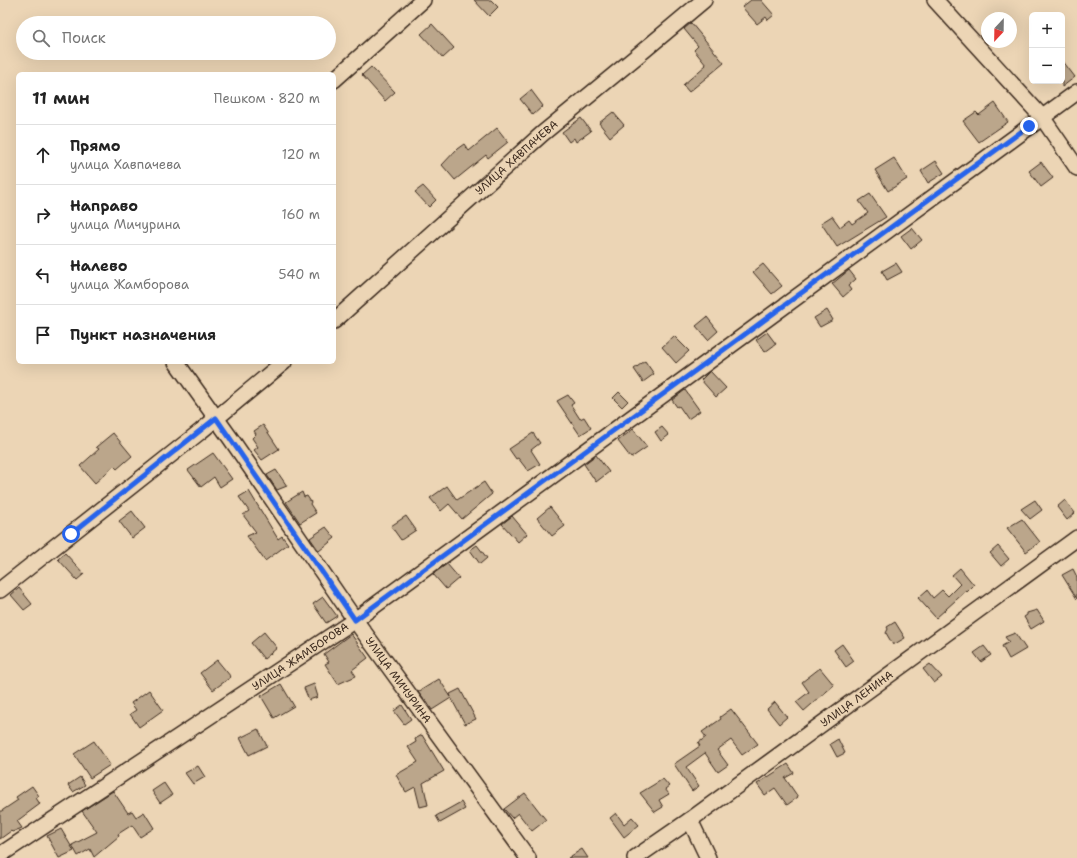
<!DOCTYPE html>
<html lang="ru">
<meta charset="utf-8">
<style>
:root{--surface:#fff;--page:#f6f6f6;--text:#222;--muted:#767676;--line:#e0e0e0}
body{margin:0;font-family:"Shantell Sans",sans-serif;background:var(--page);color:var(--text)}
.controls{position:absolute;right:12px;top:12px;display:grid;overflow:hidden;border-radius:6px;box-shadow:0 4px 16px #0002}
.controls button{width:36px;height:36px;display:grid;place-items:center;padding:0;border:0;border-bottom:1px solid var(--line);background:var(--surface);color:var(--text);font:20px sans-serif}
.compass{position:absolute;left:981px;top:12px;width:36px;height:36px;border-radius:50%;background:var(--surface);box-shadow:0 4px 16px #0002;rotate:202deg}
.stop{position:absolute;width:12px;height:12px;margin:-9px;border:3px solid #2563eb;border-radius:50%;background:#fff}
.stop.end{background:#2563eb;border-color:#fff;box-shadow:0 1px 4px #0008}
.list{margin:0;padding:0;list-style:none}
h2{display:flex;justify-content:space-between;align-items:center;height:52px;margin:0;padding:0 16px;font-size:17px}
h2 small{font-size:13px;font-weight:400;color:var(--muted)}
.list li{display:grid;grid-template-columns:26px 1fr auto;gap:12px;align-items:center;box-sizing:border-box;height:60px;padding:0 16px;border-top:1px solid var(--line)}
.list b{display:block;font-size:15px;white-space:nowrap}
.list p{margin:0;font-size:13px;white-space:nowrap;color:var(--muted)}
.list em{font-size:13px;font-style:normal;color:var(--muted)}
.icon{flex:none;width:22px;height:22px;fill:none;stroke:currentColor;stroke-width:2;stroke-linecap:round;stroke-linejoin:round}
.map{position:relative;flex:none;width:1077px;height:858px;overflow:hidden}
.search{position:absolute;background:var(--surface);box-shadow:0 4px 16px #0002;left:16px;top:16px;width:320px;height:44px;display:flex;align-items:center;gap:10px;box-sizing:border-box;padding:0 14px;border-radius:22px;color:var(--muted);font-size:15px}
.panel{position:absolute;background:var(--surface);box-shadow:0 4px 16px #0002;left:16px;top:72px;width:320px;height:292px;border-radius:6px}
.map>svg:first-child{display:block}
.building{fill:#bba68b;stroke:#3b2a1e}
.lines{fill:none;stroke-linecap:round;stroke-linejoin:round}
.minor-casing{stroke:#3b2a1e;stroke-width:18}
.minor{stroke:#ecd5b5;stroke-width:15}
.route{stroke:#2563eb;stroke-width:5}
.labels{text-anchor:middle;stroke-width:3;stroke-linejoin:round;paint-order:stroke}
.street-label{font-size:11px;fill:#3b2a1e;stroke:#ecd5b5}
</style>
<div class="map">
<svg width="1077" height="858" viewBox="0 0 1077 858">
<rect width="100%" height="100%" fill="#ecd5b5"/>
<filter id="ink" filterUnits="userSpaceOnUse"><feTurbulence type="fractalNoise" baseFrequency=".025" numOctaves="2"/><feDisplacementMap in="SourceGraphic" scale="8" xChannelSelector="R" yChannelSelector="G"/><feConvolveMatrix kernelMatrix="1 2 1 2 8 2 1 2 1" color-interpolation-filters="sRGB"/></filter>
<g filter="url(#ink)">
<g class="building">
<path d="M474 0H491L498 7 489 16Z"/>
<path d="M751 0H761L774 15 768 20 766 17 757 24 742 7Z"/>
<path d="M691 23 724 63 689 92 683 85 706 65 694 50 698 46 684 29Z"/>
<path d="M432 24 454 48 443 58 421 34Z"/>
<path d="M1062 60 1075 77 1062 87Z"/>
<path d="M371 67 395 92 385 101 362 75Z"/>
<path d="M531 90 543 106 533 115 520 99Z"/>
<path d="M995 103 1008 122 979 142 963 121 976 112 979 115Z"/>
<path d="M613 112 624 125 610 137 599 123Z"/>
<path d="M581 118 591 131 576 142 574 138 569 142 562 132Z"/>
<path d="M497 128 508 142 488 158 486 155 455 180 442 165 457 149 464 144 469 151Z"/>
<path d="M894 158 907 179 888 191 875 170Z"/>
<path d="M936 161 944 173 928 183 921 171Z"/>
<path d="M1041 162 1053 178 1041 187 1029 171Z"/>
<path d="M423 186 436 200 429 207 415 192Z"/>
<path d="M870 194 886 217 837 247 821 223 832 216 840 227 849 220 852 224 868 213 859 201Z"/>
<path d="M912 228 922 240 911 249 901 236Z"/>
<path d="M896 263 902 272 887 280 882 271Z"/>
<path d="M763 264 782 286 772 294 753 272Z"/>
<path d="M849 270 856 279 848 286 851 290 843 297 832 284Z"/>
<path d="M827 310 833 320 820 327 814 318Z"/>
<path d="M707 317 718 331 708 340 696 326Z"/>
<path d="M767 332 776 344 765 352 756 340Z"/>
<path d="M674 336 689 351 676 363 662 347Z"/>
<path d="M645 361 654 374 643 382 634 369Z"/>
<path d="M710 371 726 388 716 397 701 380Z"/>
<path d="M685 390 700 411 688 419 679 406 677 407 672 400Z"/>
<path d="M619 392 628 401 622 407 613 398Z"/>
<path d="M568 395 574 403 571 405 580 419 584 417 591 428 580 435 557 401Z"/>
<path d="M263 425 279 449 262 460 254 450 258 447 252 438 256 434 254 431Z"/>
<path d="M662 427 669 435 661 441 655 432Z"/>
<path d="M633 429 647 447 631 458 618 441Z"/>
<path d="M113 433 132 456 117 469 114 466 95 483 80 466 99 449 96 447Z"/>
<path d="M533 433 540 443 531 450 540 464 528 471 518 458 516 459 509 449Z"/>
<path d="M213 453 232 479 220 487 214 477 201 487 188 470Z"/>
<path d="M596 455 609 472 596 482 584 464Z"/>
<path d="M276 470 287 486 277 490 267 475Z"/>
<path d="M484 482 492 494 462 519 449 504 441 511 430 498 447 486 457 500Z"/>
<path d="M249 491 278 539 282 536 288 544 265 561 247 536 256 532 243 515 249 511 239 497Z"/>
<path d="M302 492 304 497 307 496 311 502 310 504 316 513 300 523 286 502Z"/>
<path d="M1035 500 1042 510 1030 519 1021 509Z"/>
<path d="M1065 500 1075 513 1067 520 1057 507Z"/>
<path d="M550 507 565 526 552 536 537 518Z"/>
<path d="M132 511 145 528 132 538 119 521Z"/>
<path d="M406 516 416 530 401 540 391 526Z"/>
<path d="M512 516 527 534 518 542 502 524Z"/>
<path d="M1022 519 1040 542 1026 552 1007 528Z"/>
<path d="M326 527 335 538 319 551 310 538Z"/>
<path d="M477 545 487 558 480 564 470 550Z"/>
<path d="M998 546 1009 559 1001 566 990 553Z"/>
<path d="M65 553 84 574 77 580 58 559Z"/>
<path d="M447 564 459 578 446 589 433 574Z"/>
<path d="M960 568 974 585 967 592 966 591 936 618 918 598 927 590 933 598 942 590 948 596 960 584 952 575Z"/>
<path d="M1073 569 1077 577V599L1062 575Z"/>
<path d="M19 588 32 604 24 610 11 595Z"/>
<path d="M323 597 337 616 326 623 313 604Z"/>
<path d="M1037 610 1044 621 1031 629 1024 617 1027 615V613Z"/>
<path d="M895 622 905 638 893 645 886 633 888 629 887 627Z"/>
<path d="M264 632 277 648 264 659 251 643Z"/>
<path d="M1015 633 1026 649 1009 659 1002 646 1009 642 1005 637Z"/>
<path d="M351 634 368 658 352 670 356 676 338 684 325 664 329 662 324 654Z"/>
<path d="M842 644 854 661 846 667 834 650Z"/>
<path d="M984 646 991 655 981 662 974 653Z"/>
<path d="M217 660 231 677 213 690 200 673Z"/>
<path d="M930 664 942 677 934 683 923 669Z"/>
<path d="M820 668 834 685 804 711 796 702 809 692 802 682Z"/>
<path d="M439 679 451 697 450 694 460 689 476 719 465 724 451 698 432 710 425 699 424 700 418 692Z"/>
<path d="M281 684 294 706 274 718 261 696Z"/>
<path d="M314 684 318 697 309 700 304 688Z"/>
<path d="M149 690 163 710 139 727 130 714 136 710 131 703Z"/>
<path d="M775 702 787 717 779 724 767 709Z"/>
<path d="M402 705 411 719 404 724 394 711Z"/>
<path d="M731 709 758 744 742 755 731 740 717 750 728 765 718 772 705 753 686 767 699 786 692 791 674 764 700 746 698 743 706 737 702 732 721 719 720 717Z"/>
<path d="M258 729 267 746 249 755 240 738Z"/>
<path d="M422 735 444 771 423 783 428 805 420 807 415 787 406 792 396 775 418 762 408 747 416 742 415 739Z"/>
<path d="M838 739 845 753 837 757 830 744Z"/>
<path d="M94 741 110 765 90 778 74 754Z"/>
<path d="M788 764 794 773 785 778 798 797 787 805 775 788 765 795 757 784Z"/>
<path d="M198 766 205 777 193 784 185 773Z"/>
<path d="M80 777 85 785 73 792 68 785Z"/>
<path d="M663 779 669 786 665 789 669 794 659 800 663 807 655 812 640 793Z"/>
<path d="M164 783 172 795 160 803 152 791Z"/>
<path d="M32 786 39 796 36 798 40 804 17 821 22 828 12 832 11 831 0 839V812L18 800 16 797Z"/>
<path d="M113 791 128 813 132 811 136 817 144 812 154 828 140 837 132 825 118 834 119 836 94 857 90 849 78 856 72 845 97 832 82 811Z"/>
<path d="M525 793 546 820 532 831 518 813 512 818 504 809Z"/>
<path d="M461 802 465 809 440 823 436 816Z"/>
<path d="M616 813 624 824 632 817 639 825 624 837 610 818Z"/>
<path d="M61 829 74 851 59 858 47 836Z"/>
<path d="M582 849 588 858H568Z"/>
</g>
<g class="lines">
<defs>
<g id="minor">
<path d="M935 0 1042 117 1077 168"/>
<path d="M334 80 423 0"/>
<path id="s1" d="M334 321 542 134 642 52 704 0"/>
<path id="s2" d="M176 362 231 439 355 620 528 858"/>
<path d="M0 590 201 431 284 362"/>
<path d="M690 820 708 858"/>
<path id="s3" d="M0 855 355 620 1077 92"/>
<path id="s4" d="M635 858 690 820 1077 538"/>
</g>
</defs>
<use href="#minor" class="minor-casing"/>
<use href="#minor" class="minor"/>
</g>
</g>
<g class="lines" filter="url(#ink)">
<path class="route" d="M71 534 216 418 355 620 1029 126"/>
</g>
<g class="labels">
<g class="street-label">
<text dy="4" stroke="none"><textPath href="#s1" startOffset="245">УЛИЦА ХАВПАЧЕВА</textPath></text>
<text dy="4" stroke="none"><textPath href="#s3" startOffset="360">УЛИЦА ЖАМБОРОВА</textPath></text>
<text dy="4" stroke="none"><textPath href="#s2" startOffset="388">УЛИЦА МИЧУРИНА</textPath></text>
<text dy="4" stroke="none"><textPath href="#s4" startOffset="273">УЛИЦА ЛЕНИНА</textPath></text>
</g>
</g>
</svg>
<div class="controls">
<button>+</button>
<button>−</button>
</div>
<svg class="compass" viewBox="-18 -18 36 36"><path d="M0-13l5 13h-10z" fill="#e53935"/><path d="M0 13l5-13h-10z" fill="#767676"/></svg>
<div class="stop" style="left:71px;top:534px"></div>
<div class="stop end" style="left:1029px;top:126px"></div>
<div class="search"><svg class="icon" aria-label="search" viewBox="0 0 24 24"><circle cx="10" cy="10" r="6"/><path d="M15 15l6 6"/></svg>Поиск</div>
<section class="panel">
<h2>11 мин<small>Пешком · 820 m</small></h2>
<ul class="list">
<li><svg class="icon" aria-label="ahead" viewBox="0 0 24 24"><path d="M12 20V5M6 11l6-6 6 6"/></svg><div><b>Прямо</b><p>улица Хавпачева</p></div><em>120 m</em></li>
<li><svg class="icon" aria-label="right" viewBox="0 0 24 24"><path d="M7 20v-9h11M14 6l5 5-5 5"/></svg><div><b>Направо</b><p>улица Мичурина</p></div><em>160 m</em></li>
<li><svg class="icon" aria-label="left" viewBox="0 0 24 24"><path d="M17 20v-9H6M10 6l-5 5 5 5"/></svg><div><b>Налево</b><p>улица Жамборова</p></div><em>540 m</em></li>
<li><svg class="icon" aria-label="arrive" viewBox="0 0 24 24"><path d="M6 21V4h12l-3 4 3 4H6"/></svg><div><b>Пункт назначения</b></div></li>
</ul>
</section>
</div>
